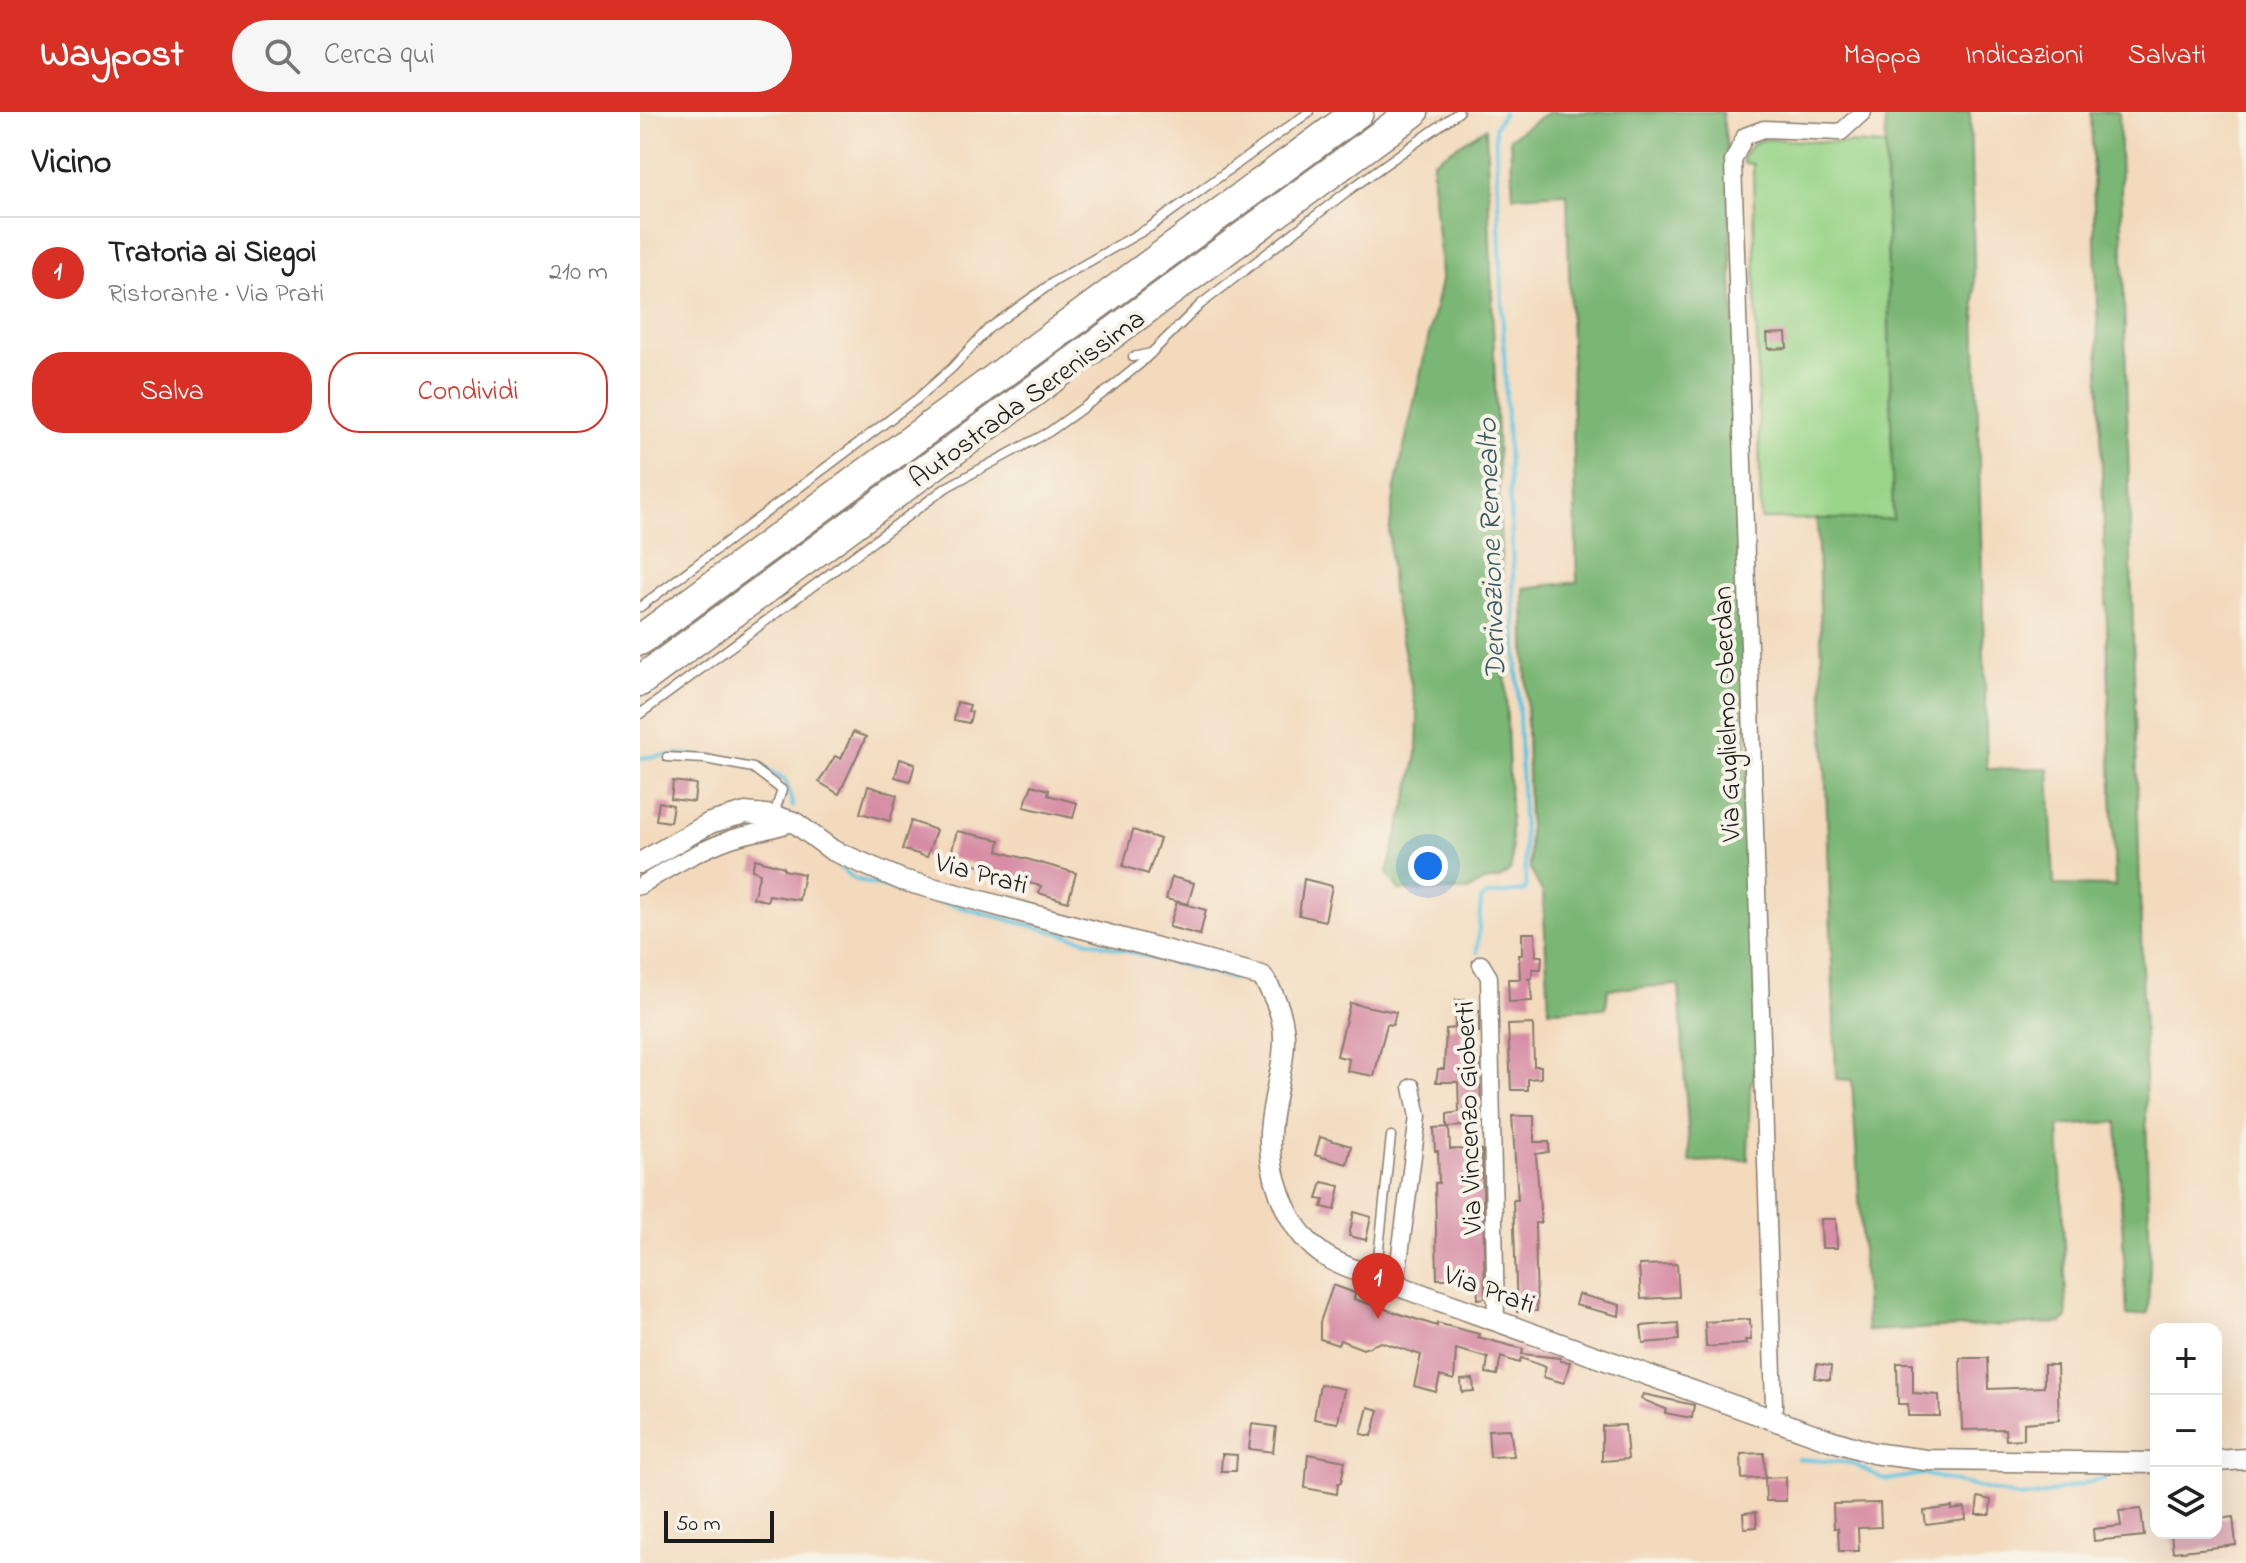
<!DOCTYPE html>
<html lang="it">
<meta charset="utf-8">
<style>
:root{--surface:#fff;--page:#f6f6f6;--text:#222;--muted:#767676;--line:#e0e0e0;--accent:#d93025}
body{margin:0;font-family:"Indie Flower",sans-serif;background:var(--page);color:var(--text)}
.controls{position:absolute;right:24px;bottom:24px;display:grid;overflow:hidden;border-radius:16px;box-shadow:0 8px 32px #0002}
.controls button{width:72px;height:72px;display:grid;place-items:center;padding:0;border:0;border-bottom:2px solid var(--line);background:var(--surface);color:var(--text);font:40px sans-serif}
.scale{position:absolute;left:24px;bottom:20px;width:110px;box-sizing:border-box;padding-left:8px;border:4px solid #1c1c1c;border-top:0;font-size:22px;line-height:28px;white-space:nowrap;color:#1c1c1c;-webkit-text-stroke:6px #f7f3e8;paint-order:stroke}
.you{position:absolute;left:788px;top:754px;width:28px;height:28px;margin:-20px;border:6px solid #fff;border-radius:50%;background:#1a73e8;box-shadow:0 0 0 12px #1a73e833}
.badge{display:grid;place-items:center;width:52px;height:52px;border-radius:50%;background:var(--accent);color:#fff;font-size:26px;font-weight:700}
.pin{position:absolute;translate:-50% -66px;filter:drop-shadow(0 2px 4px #0008)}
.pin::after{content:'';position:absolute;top:42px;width:28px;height:24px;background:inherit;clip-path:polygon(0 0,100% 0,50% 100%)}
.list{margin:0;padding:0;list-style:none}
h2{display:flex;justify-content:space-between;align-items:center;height:104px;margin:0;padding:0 32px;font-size:34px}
h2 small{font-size:26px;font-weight:400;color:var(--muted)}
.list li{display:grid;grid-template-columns:52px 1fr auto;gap:24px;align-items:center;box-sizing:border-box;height:112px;padding:0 32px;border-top:2px solid var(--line)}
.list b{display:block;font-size:30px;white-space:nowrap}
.list p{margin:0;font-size:26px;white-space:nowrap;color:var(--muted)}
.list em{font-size:26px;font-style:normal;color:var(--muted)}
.actions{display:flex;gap:16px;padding:24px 32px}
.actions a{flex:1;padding:18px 0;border:2px solid var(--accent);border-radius:32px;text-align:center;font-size:28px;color:var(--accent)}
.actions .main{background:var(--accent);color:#fff}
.icon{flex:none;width:44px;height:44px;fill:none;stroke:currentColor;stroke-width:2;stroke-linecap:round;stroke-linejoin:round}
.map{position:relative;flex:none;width:1606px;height:1451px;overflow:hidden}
header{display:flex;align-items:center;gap:48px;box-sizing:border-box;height:112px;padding:0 40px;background:var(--accent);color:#fff}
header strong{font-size:38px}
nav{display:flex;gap:44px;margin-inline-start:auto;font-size:28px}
.search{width:560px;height:72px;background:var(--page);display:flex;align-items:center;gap:20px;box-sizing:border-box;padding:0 28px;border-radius:44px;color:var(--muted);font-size:30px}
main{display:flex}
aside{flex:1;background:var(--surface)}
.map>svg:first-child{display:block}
.green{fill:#99d488;stroke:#5a7852;stroke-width:2}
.forest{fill:#7ab674;stroke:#4b6948;stroke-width:2}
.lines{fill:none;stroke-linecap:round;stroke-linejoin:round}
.stream{stroke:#63c6e1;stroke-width:4}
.building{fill:#d78da5}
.service-casing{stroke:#887b6c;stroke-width:11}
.minor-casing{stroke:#887b6c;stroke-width:19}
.tertiary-casing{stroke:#887b6c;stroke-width:23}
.motorway-casing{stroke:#887b6c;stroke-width:33}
.service{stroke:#fff;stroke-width:8}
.minor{stroke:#fff;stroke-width:16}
.tertiary{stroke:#fff;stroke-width:20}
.motorway{stroke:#fff;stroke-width:30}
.labels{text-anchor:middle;stroke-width:8;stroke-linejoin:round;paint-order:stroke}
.street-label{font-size:28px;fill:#1c1c1c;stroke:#f7f3e8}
.water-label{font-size:30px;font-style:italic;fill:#355861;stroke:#f7f3e8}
</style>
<header>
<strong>Waypost</strong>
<div class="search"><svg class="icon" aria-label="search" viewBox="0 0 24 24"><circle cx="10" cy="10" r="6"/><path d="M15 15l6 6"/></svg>Cerca qui</div>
<nav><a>Mappa</a><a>Indicazioni</a><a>Salvati</a></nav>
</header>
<main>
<aside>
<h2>Vicino<small></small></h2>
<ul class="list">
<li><span class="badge">1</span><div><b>Tratoria ai Siegoi</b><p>Ristorante · Via Prati</p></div><em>210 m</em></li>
</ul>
<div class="actions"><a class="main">Salva</a><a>Condividi</a></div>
</aside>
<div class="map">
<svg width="1606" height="1451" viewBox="0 0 1606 1451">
<rect width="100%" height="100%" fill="#f7f3e8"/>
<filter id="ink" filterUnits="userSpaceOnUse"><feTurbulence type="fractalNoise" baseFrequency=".0125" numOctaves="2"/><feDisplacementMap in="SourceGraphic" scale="16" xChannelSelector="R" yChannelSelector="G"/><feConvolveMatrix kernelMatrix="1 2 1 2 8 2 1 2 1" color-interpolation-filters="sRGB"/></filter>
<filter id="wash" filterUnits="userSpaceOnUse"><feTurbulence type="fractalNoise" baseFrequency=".006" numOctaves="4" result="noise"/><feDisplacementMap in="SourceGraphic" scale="32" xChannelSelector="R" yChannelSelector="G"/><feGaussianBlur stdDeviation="1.8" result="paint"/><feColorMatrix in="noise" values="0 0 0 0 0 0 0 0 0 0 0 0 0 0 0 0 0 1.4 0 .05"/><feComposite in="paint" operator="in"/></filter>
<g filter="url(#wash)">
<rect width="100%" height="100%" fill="#f3dabd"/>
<path class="green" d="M1125 27 1245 33 1253 408 1121 407 1113 52 1103 51C1104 37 1113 31 1125 27Z"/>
<g class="forest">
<path d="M909 0H1082L1088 43 1118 957 1110 974 1108 1048 1050 1050 1039 873 968 877 966 896 909 898 903 781 890 757 884 476 937 470 927 81 873 84 870 26Z"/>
<path d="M1245 0H1330L1347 657 1409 656 1414 773 1475 774 1451 0H1479L1510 1150 1508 1201 1487 1204 1477 1010 1419 1014 1427 1206 1421 1211 1227 1219 1212 968 1196 967 1177 407H1253Z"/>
<path d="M846 16 872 749 870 759 859 767 843 769 828 779 759 778 747 761 767 688 777 643 778 606 752 479 749 422 755 376 801 169C801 128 791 90 793 49Z"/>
</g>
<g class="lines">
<g class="stream">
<path d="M37 642 115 650 146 669 153 695"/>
<path d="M0 646 28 643"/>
<path d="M190 747 214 767 593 867"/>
<path d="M837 840 841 788 846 783 884 779 886 776 855 15 864 0"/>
<path d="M1158 1347 1211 1351 1246 1368 1283 1362 1379 1385 1396 1384 1465 1366"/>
</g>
</g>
<g id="blocks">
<g class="building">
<path d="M1146 221 1147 236 1128 237 1127 222Z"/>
<path d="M317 590 330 593 328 599 332 600 329 611 314 608Z"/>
<path d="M213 620 226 625 199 682 179 670 195 644 201 647Z"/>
<path d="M260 647 275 652 270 669 255 665Z"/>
<path d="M33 669 56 672 54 690 31 687Z"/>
<path d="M392 673 409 678 408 683 437 691 433 706 384 695Z"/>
<path d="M228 674 257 683 250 709 220 701Z"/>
<path d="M19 690 33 693 30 710 16 708Z"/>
<path d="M271 709 296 718 287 745 262 737Z"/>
<path d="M493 718 520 727 508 762 483 754Z"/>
<path d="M317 719 360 728 358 739 436 761 428 790 399 781 401 774 351 762 352 756 310 746Z"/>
<path d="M115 747 144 755V758L164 762 159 788 129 783 127 789 113 786 120 761 112 758Z"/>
<path d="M532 765 554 771 548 792 526 787Z"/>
<path d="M664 767 692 774 685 809 659 803Z"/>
<path d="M537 790 566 798 560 823 529 815Z"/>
<path d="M882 821H895L896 844H902L901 857H892V866L887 867H890L892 889 869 890 868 867H880L879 843H882Z"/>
<path d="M816 888H830V899H839V920L821 921 822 950 840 949 841 1013 807 1015V1002L819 1000 818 970H796L798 957H804L806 917 815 916Z"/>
<path d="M710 891 756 900 753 913 747 912 734 964 707 959 709 947 697 944Z"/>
<path d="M893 912 894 954H901V966L888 967V978H871L868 913Z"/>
<path d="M872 1004H894V1030H909V1040L896 1042 901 1111H895L897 1199 877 1200 873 1088H878Z"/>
<path d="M809 1015 810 1037 842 1038 845 1186 838 1187 837 1167H797L795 1071H799L798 1039H795L794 1016Z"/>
<path d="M680 1025 711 1034 707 1052 675 1043Z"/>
<path d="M682 1070 700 1074 695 1098 682 1095 684 1088 677 1087Z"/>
<path d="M714 1100 731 1105 726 1128 709 1124Z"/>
<path d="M1181 1107H1196L1197 1136H1182Z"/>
<path d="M1037 1152 1039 1185 1001 1187 999 1153Z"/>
<path d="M693 1173 715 1181 714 1187 797 1214V1211L839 1222 838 1225 883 1237 882 1242 920 1246V1249L930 1250 924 1271 903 1265 906 1255 881 1246 879 1251 861 1245 857 1263 846 1261 848 1246 816 1237 814 1268 800 1264 796 1280 774 1274 781 1243 741 1230 723 1237 700 1228 698 1233 680 1227V1210Z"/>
<path d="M938 1182 980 1193 979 1204 935 1193Z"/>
<path d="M1110 1207 1111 1228H1105L1106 1232 1066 1235 1065 1210Z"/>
<path d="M1038 1211 1039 1228 1003 1231 1001 1214Z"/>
<path d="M1320 1246H1348L1349 1277 1404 1275V1253H1417L1419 1308 1384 1311V1327L1366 1328 1365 1317 1322 1318Z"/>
<path d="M1257 1251H1273V1281L1299 1283 1300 1304H1268V1292H1258Z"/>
<path d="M1177 1252 1191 1254 1190 1268 1175 1266Z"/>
<path d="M833 1267 834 1279 822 1280 821 1268Z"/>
<path d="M680 1272 704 1277 698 1311 674 1307Z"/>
<path d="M1003 1282 1054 1293 1052 1306 1025 1301 1026 1297 1001 1287Z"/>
<path d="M728 1295 739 1298 732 1324 721 1322Z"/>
<path d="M612 1312 636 1315 633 1340 609 1337Z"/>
<path d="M985 1313 988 1347 962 1349V1314Z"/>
<path d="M870 1317 874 1344 850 1345 848 1318Z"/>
<path d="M1124 1341 1125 1366 1102 1367 1101 1342Z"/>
<path d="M582 1342 597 1343 596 1359H581Z"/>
<path d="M668 1342 705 1349 701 1371H698L697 1382 665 1376Z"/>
<path d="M1146 1365V1389H1126L1125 1366Z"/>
<path d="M1338 1385 1351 1388 1350 1403H1336Z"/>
<path d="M1240 1391 1241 1415 1218 1416 1219 1439H1199L1198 1416H1194L1193 1392Z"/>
<path d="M1312 1395V1398L1325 1396 1326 1408 1286 1413 1284 1399Z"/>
<path d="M1501 1397 1504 1424 1454 1429 1453 1417 1481 1414 1479 1399Z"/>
<path d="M1116 1400 1117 1415 1104 1416 1103 1401Z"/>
<path d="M1593 1405 1596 1433 1533 1440 1531 1421H1576L1577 1407Z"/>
</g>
</g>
</g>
<g filter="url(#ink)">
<use href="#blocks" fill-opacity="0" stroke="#887b6c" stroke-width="2"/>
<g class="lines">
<defs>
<g id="service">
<path d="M493 245 511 241"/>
<path d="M0 495 277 287 312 256 348 217 415 169 510 115 669 0"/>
<path d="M0 602 307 375 409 320 468 278 500 252 561 192 705 81 819 0"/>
<path d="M27 645 65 647 113 656 142 678 134 702"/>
<path d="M736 1165 751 1024"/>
</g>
<g id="minor">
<path d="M0 774C29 756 56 740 88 728 110 720 133 719 154 710"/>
<path d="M841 852 849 865 856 1208"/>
<path d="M756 1173 778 1005 772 975"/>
<path d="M1133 1308 1134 1293 1093 49 1105 24 1124 17 1201 20 1223 0"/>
</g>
<g id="tertiary">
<path d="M0 751 70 711 105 701 134 704 154 710 192 738 262 768 622 864C660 921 639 949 631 1010 625 1054 644 1114 681 1141 697 1153 718 1159 736 1166L1190 1328 1233 1341 1286 1348 1516 1351"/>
<path d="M1576 1349 1606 1347"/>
</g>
<g id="motorway">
<path d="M0 528 718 0"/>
<path d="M0 569 773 0"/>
</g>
</defs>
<use href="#service" class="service-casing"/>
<use href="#minor" class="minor-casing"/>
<use href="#tertiary" class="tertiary-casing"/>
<use href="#motorway" class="motorway-casing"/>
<use href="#service" class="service"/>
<use href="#minor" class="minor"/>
<use href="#tertiary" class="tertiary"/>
<use href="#motorway" class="motorway"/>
</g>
</g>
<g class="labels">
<g class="street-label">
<text transform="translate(386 285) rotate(-36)" y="10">Autostrada Serenissima</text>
<text transform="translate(1085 602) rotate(-92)" y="10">Via Guglielmo Oberdan</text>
<text transform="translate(342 760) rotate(15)" y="10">Via Prati</text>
<text transform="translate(827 1006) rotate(-92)" y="10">Via Vincenzo Gioberti</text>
<text transform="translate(850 1176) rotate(20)" y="10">Via Prati</text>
</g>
<g class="water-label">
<text transform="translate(850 437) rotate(-92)" y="10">Derivazione Remealto</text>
</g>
</g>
</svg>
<div class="controls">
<button>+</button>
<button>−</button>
<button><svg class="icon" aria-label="layers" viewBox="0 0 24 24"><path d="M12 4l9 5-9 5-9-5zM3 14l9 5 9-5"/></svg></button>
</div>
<div class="scale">50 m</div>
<div class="you"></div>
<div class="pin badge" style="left:738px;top:1207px">1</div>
</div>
</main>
